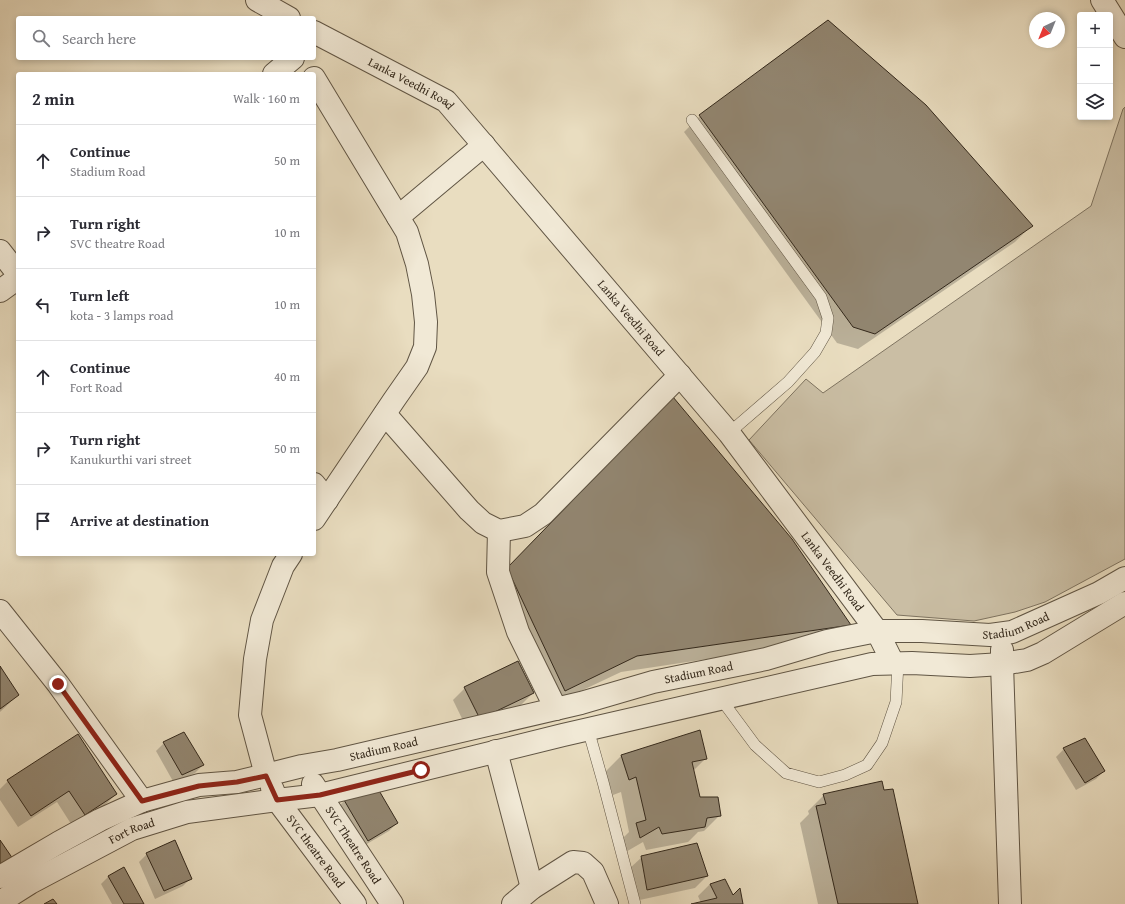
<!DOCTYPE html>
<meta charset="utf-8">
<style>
:root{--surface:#fff;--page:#f7f7f7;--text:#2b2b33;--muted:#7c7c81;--line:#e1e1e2}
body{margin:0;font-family:"Gentium Book Plus",serif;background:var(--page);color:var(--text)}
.controls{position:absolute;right:12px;top:12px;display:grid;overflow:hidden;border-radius:4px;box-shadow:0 2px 6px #0003}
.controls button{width:36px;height:36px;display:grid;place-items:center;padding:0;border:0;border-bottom:1px solid var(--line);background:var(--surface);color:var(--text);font:20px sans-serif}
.compass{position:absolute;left:1029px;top:12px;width:36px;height:36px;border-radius:50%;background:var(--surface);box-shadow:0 2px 6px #0003;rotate:223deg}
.stop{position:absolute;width:12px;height:12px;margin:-9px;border:3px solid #8f2418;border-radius:50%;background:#fff}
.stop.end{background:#8f2418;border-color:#fff;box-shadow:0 1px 4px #0008}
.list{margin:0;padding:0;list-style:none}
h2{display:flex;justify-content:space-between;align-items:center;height:52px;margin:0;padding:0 16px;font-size:17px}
h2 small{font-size:13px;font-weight:400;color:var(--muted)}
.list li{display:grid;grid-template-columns:26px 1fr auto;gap:12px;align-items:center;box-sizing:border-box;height:72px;padding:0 16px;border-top:1px solid var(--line)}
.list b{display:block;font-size:15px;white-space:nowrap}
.list p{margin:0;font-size:13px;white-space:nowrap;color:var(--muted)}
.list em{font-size:13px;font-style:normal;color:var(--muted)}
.icon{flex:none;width:22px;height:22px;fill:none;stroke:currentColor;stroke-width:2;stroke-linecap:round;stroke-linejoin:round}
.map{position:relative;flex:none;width:1125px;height:904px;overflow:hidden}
.search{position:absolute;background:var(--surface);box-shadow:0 2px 6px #0003;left:16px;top:16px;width:300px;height:44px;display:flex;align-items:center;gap:10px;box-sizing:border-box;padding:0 14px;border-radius:4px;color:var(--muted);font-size:15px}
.panel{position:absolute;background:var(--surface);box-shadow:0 2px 6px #0003;left:16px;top:72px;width:300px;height:484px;border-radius:4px}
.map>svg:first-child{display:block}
.green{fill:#cabea4;stroke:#7e7360}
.shadow{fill:#0003}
.building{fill:#928671;stroke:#33281b}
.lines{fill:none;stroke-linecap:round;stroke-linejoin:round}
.service-casing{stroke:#605544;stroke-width:12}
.minor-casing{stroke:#605544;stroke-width:24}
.tertiary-casing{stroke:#605544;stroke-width:24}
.service{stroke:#f1e9d6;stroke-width:11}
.minor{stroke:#f1e9d6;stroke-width:22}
.tertiary{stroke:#f1e9d6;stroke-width:22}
.route{stroke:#8f2418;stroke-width:5}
.labels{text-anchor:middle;stroke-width:4;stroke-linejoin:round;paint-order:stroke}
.street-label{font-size:12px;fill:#33281b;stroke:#f1e9d6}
</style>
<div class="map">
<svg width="1125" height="904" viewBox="0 0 1125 904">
<rect width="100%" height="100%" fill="#e9ddc0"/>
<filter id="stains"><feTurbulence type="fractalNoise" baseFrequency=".005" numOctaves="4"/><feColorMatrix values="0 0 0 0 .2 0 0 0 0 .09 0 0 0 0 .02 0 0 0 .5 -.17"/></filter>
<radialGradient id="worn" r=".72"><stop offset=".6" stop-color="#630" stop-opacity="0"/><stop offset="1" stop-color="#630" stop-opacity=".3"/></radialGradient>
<path class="green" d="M1125 107V559L1045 602 1015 612 974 621 897 615 749 440 806 379 823 393 1091 206 1123 109Z"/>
<g class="shadow">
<path d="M700 116 1031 226 1015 242 858 349 837 343 684 132Z"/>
<path d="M657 414 850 625 834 640 621 672 549 706 491 585Z"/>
<path d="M0 668 18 695 0 712Z"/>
<path d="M465 688 533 693 521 705 468 731 453 700Z"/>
<path d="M164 743 203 765 195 773 174 783 156 751Z"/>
<path d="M1064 749 1104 771 1096 779 1076 790 1056 757Z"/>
<path d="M621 756 706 758 693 771 699 798 720 815 704 831 698 832 688 842 646 850 643 842 624 853 621 840 629 832 621 792 613 795 605 772Z"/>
<path d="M8 781 116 794 104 806 73 827 57 802 18 827 0 800V789Z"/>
<path d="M374 783 397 823 389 831 360 848 336 809 344 801Z"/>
<path d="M824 795 917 904H818L800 823 809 814 808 811Z"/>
<path d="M147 854 191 878 183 886 155 899 139 862Z"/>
<path d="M642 857 707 876 695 888 635 901 629 869Z"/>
<path d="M109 876 143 904H112L101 884Z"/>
<path d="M724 880 733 896 742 904H696L701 903 698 896 710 884Z"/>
</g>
<g class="building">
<path d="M828 20 926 105 1033 226 875 334 853 327 699 115Z"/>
<path d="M673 397 792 539 851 625 637 656 565 691 507 568Z"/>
<path d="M518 661 534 693 480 719 464 687Z"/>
<path d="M0 666 19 695 0 709Z"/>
<path d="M700 730 707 759 692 762 700 797H718L721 816 707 818 705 827 662 834 659 827 640 838 636 823 646 820 636 777 629 780 621 755Z"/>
<path d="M184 732 204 765 182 775 163 742Z"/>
<path d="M78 734 117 794 85 815 69 791 31 816 7 780Z"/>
<path d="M1085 738 1105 771 1085 783 1063 748Z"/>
<path d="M882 781 884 790 893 789 918 904H838L816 806 826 804 823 794Z"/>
<path d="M374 782 398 823 368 841 344 800Z"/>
<path d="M0 840 13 859 0 868Z"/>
<path d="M175 840 192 879 164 891 146 853Z"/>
<path d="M697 843 708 876 647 890 641 856Z"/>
<path d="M124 867 144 904H124L108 876Z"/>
<path d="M725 879 733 895 740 888 743 904H691L717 898 710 884Z"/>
<path d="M53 899 57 904H44Z"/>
</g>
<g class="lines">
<defs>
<g id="service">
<path d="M692 120 821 297 828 318 826 333 815 352 788 382 729 433"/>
<path d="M721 699 755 745 786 773 819 782 845 775 867 765 882 743 896 702 898 663"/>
<path d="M588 729 603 782 635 904"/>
</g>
<g id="minor">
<path d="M1102 0 1125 37"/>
<path d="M274 74 293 58"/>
<path d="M314 78 407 232 417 264 423 294 426 322 425 347 417 367 394 400 314 519"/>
<path d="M398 217 484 145"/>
<path d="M0 251 18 274"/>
<path d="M0 291 18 278"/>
<path d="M385 414 469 510 483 523 499 531 525 526 543 514 680 375"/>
<path d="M314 484 327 500"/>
<path d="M499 531 498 572 518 632 556 709"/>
<path d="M0 611 58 684 142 801"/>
<path d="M496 751 532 888"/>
<path d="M266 775 250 715 255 659 262 620 283 566 291 554"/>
<path d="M513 904 532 888 573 862 583 863 593 872 607 904"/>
</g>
<g id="tertiary">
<path d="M257 0 289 18"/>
<path id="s1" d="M314 32 446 101 729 433 877 631 893 663"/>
<path d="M1002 650V664L1010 904"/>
<path id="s2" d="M313 784 392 904"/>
<path id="s3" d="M272 788 277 800 355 904"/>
<path id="s4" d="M0 877 58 843 100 820 142 801 199 785 237 782 266 775 302 766 337 760 581 703 653 682 766 659 827 641 877 631H922L990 635 1012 632 1099 593 1125 578"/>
<path id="s5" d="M0 902 30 883 132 829 187 812 277 800 320 795 563 735 872 664 912 663 970 666 1002 664 1027 660 1043 653 1125 603"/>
</g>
</defs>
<use href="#service" class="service-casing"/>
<use href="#minor" class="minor-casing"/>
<use href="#tertiary" class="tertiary-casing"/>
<use href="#service" class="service"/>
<use href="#minor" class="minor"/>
<use href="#tertiary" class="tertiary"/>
</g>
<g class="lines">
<path class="route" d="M58 684 142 801 199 786 237 782 266 776 277 800 320 795 421 770"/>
</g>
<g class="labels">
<g class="street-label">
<text dy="4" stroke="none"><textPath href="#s1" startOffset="110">Lanka Veedhi Road</textPath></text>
<text dy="4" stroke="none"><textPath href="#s1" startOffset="434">Lanka Veedhi Road</textPath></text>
<text dy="4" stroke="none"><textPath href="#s1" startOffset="758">Lanka Veedhi Road</textPath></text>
<text dy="4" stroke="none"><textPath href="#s4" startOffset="1057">Stadium Road</textPath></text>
<text dy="4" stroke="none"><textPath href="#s4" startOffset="733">Stadium Road</textPath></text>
<text dy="4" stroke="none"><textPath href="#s4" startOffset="409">Stadium Road</textPath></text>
<text dy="4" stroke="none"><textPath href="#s5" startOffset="150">Fort Road</textPath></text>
<text dy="4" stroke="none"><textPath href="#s2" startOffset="73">SVC Theatre Road</textPath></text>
<text dy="4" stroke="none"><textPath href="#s3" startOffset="77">SVC theatre Road</textPath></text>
</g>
</g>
<rect width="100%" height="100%" filter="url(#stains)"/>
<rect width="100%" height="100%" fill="url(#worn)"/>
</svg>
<div class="controls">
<button>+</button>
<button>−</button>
<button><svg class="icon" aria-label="layers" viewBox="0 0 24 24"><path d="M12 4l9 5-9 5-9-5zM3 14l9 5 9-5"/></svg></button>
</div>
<svg class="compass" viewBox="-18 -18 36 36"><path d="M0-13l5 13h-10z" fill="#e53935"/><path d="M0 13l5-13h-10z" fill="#7c7c81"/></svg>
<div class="stop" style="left:421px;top:770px"></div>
<div class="stop end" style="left:58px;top:684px"></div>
<div class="search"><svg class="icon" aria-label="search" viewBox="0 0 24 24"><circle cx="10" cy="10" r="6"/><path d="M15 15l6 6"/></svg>Search here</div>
<section class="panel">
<h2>2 min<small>Walk · 160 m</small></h2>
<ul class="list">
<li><svg class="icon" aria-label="ahead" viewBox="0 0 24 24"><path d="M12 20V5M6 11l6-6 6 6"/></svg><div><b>Continue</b><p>Stadium Road</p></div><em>50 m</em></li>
<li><svg class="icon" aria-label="right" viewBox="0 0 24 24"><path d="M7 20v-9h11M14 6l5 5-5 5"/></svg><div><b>Turn right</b><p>SVC theatre Road</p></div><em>10 m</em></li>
<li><svg class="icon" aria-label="left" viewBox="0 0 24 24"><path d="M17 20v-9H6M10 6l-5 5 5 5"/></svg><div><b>Turn left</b><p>kota - 3 lamps road</p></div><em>10 m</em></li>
<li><svg class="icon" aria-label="ahead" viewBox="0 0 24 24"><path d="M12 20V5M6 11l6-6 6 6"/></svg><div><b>Continue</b><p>Fort Road</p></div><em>40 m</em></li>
<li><svg class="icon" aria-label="right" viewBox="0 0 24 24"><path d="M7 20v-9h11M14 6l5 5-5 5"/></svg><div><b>Turn right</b><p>Kanukurthi vari street</p></div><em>50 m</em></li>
<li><svg class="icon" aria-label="arrive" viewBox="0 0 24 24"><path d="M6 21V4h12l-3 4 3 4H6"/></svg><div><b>Arrive at destination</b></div></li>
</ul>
</section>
</div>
